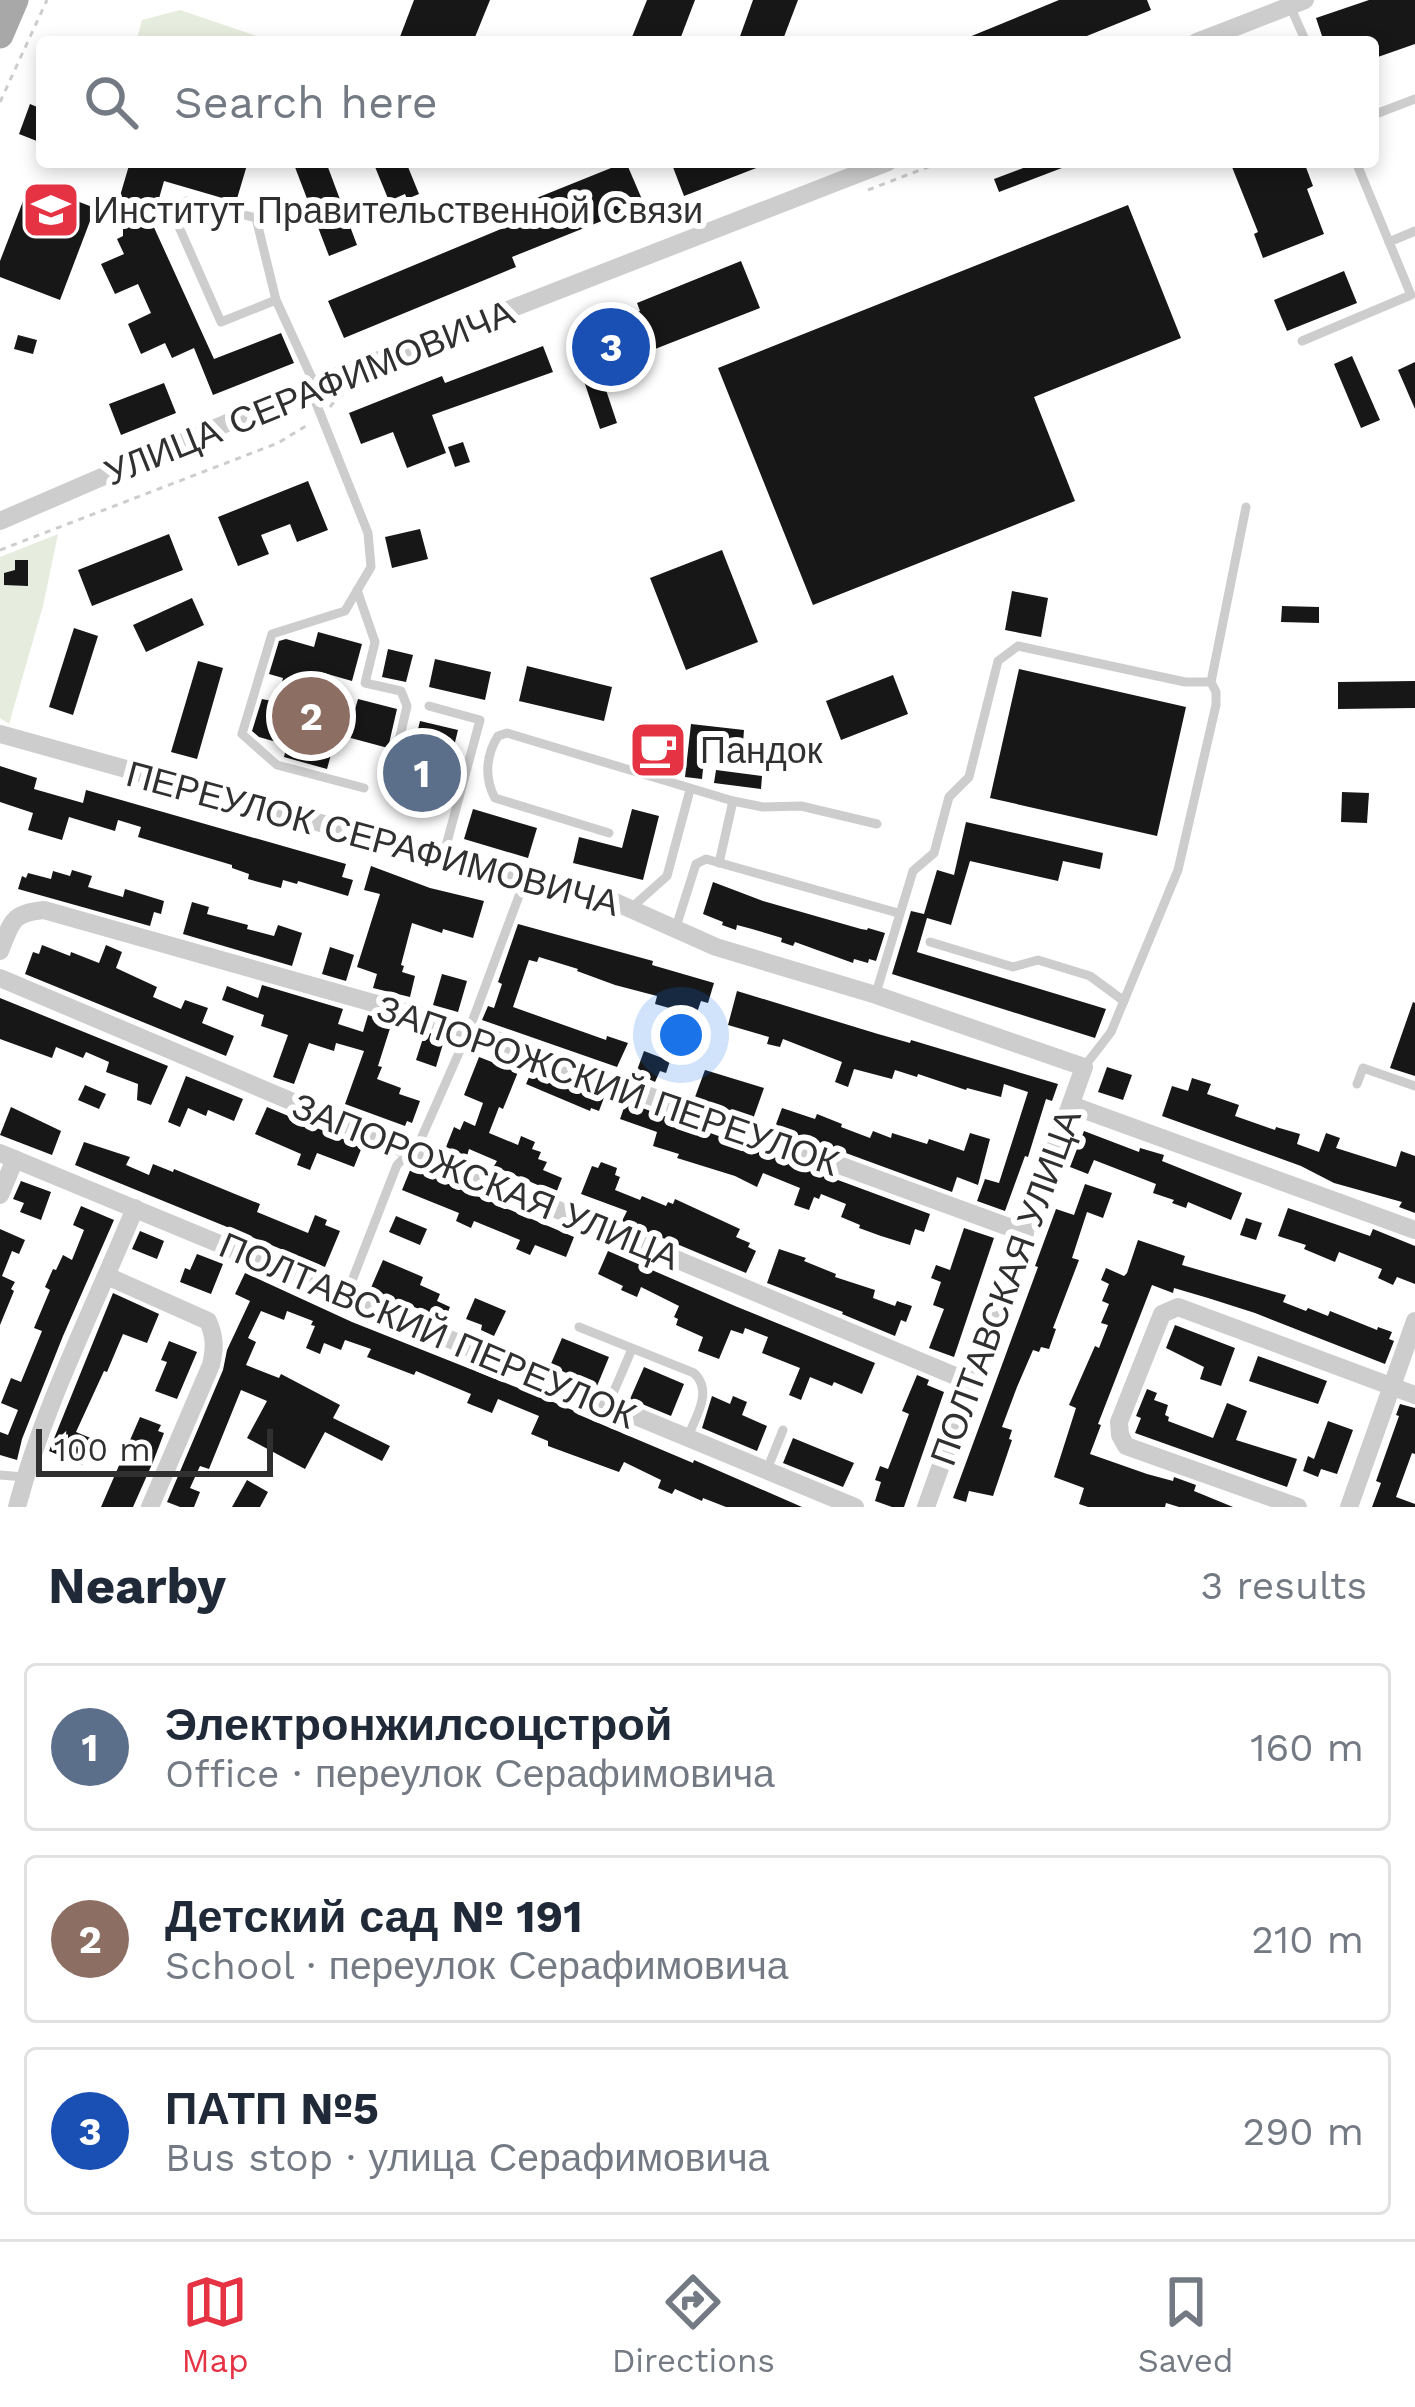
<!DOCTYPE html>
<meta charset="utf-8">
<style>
:root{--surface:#fff;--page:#f6f6f7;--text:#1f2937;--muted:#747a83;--line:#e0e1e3;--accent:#e63344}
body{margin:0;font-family:"Work Sans",sans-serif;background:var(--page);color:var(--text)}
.scale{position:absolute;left:36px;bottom:30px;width:237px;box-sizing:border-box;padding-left:12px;border:6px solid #303030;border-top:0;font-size:33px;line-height:42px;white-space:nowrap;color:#303030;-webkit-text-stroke:9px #fff;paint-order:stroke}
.you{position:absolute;left:681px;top:1035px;width:42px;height:42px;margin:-30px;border:9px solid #fff;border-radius:50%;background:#1a73e8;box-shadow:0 0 0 18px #1a73e833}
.badge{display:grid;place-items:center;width:78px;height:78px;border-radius:50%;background:var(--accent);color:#fff;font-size:39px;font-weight:700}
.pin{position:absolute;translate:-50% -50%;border:6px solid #fff;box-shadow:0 3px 12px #0006}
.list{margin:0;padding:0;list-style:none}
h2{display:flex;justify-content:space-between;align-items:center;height:156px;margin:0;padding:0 48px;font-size:51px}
h2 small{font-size:39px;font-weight:400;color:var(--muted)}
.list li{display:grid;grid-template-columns:78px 1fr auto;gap:36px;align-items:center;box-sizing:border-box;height:168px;margin:0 24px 24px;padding:0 24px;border:3px solid var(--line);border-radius:12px}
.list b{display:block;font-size:45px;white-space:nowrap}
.list p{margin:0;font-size:39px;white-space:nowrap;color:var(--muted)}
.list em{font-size:39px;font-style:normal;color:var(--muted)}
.icon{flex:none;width:66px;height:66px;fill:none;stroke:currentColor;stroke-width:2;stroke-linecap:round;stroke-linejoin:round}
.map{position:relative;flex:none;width:1415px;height:1507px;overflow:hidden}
.search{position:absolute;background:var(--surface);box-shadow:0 6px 18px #0003;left:36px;right:36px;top:36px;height:132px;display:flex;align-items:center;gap:30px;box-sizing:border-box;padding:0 42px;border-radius:12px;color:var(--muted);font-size:45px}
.sheet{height:732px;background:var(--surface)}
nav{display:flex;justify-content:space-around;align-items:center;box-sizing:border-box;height:168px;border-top:3px solid var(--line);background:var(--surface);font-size:33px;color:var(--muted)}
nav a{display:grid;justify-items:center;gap:6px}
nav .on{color:var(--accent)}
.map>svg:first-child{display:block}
.green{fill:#e6edde}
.building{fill:#171717}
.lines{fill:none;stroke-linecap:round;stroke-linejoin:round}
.path{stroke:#cdcdcd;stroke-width:3;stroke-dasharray:6 6;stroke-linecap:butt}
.lane{stroke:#cdcdcd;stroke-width:9}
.street{stroke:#cdcdcd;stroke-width:18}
.primary{stroke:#a8a8a8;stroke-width:27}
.labels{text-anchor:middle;stroke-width:12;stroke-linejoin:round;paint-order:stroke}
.poi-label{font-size:36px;fill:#303030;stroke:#fff;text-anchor:start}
.street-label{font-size:36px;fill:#303030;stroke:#fff}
</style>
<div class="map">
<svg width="1415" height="1507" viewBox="0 0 1415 1507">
<rect width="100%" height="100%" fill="#fff"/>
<g class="green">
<path d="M180 10 274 42H136L142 20Z"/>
<path d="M58 534 43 606 9 724 0 718V557Z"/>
</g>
<g class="building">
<path d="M414 0H490L473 42H398Z"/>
<path d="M647 0H695L679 42H630Z"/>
<path d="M753 0H798L782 42H738Z"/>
<path d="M1059 0H1147L1151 10 1072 42H957Z"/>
<path d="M1369 0H1415V44L1375 58 1373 42H1324L1316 18Z"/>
<path d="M30 104 42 109V143L19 134Z"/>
<path d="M130 162H235L247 165 236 202 164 181 152 223 214 359 281 333 294 363 213 395 194 348 172 358 165 343 141 354 128 324 151 313 138 284 115 294 101 264 124 254 117 239 123 236V215L115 213Z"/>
<path d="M293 162H326L357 245 329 256Z"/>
<path d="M373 162H406L419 194 407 199 405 194 389 201Z"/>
<path d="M626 162 644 204 512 257 516 267 344 338 328 301 513 224 507 210Z"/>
<path d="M671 162H769V163L684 196Z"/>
<path d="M1039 162 1075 163 999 192 994 179Z"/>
<path d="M1230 162H1304L1313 186 1307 189 1324 234 1263 258 1254 234 1258 232Z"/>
<path d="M30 183 95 208 60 300 0 277V261Z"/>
<path d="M1128 205 1181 338 1034 397 1075 501 813 605 718 368Z"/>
<path d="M741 261 760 308 655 349 652 341 604 360 592 330 640 311 637 303Z"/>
<path d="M1344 271 1357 303 1287 331 1274 300Z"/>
<path d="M18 335 37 340 33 354 14 349Z"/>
<path d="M543 346 553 372 432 415 446 453 407 468 393 432 361 444 349 413 442 376 445 383Z"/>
<path d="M1352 356 1380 420 1361 428 1334 364Z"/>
<path d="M596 360 617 423 600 429 579 366Z"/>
<path d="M1415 362V409L1398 370Z"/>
<path d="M164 383 176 413 121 435 109 404Z"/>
<path d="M463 442 470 462 455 467 448 447Z"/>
<path d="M308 481 328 530 297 542 290 524 261 535 269 554 238 566 218 517Z"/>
<path d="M420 529 428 559 392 568 385 537Z"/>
<path d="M169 534 183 570 92 606 78 570Z"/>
<path d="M722 550 758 642 686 670 650 578Z"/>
<path d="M15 560H28V586L4 585V573L15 570Z"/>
<path d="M1012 591 1048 598 1041 637 1005 630Z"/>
<path d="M192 598 204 625 146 652 133 625Z"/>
<path d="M1282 606 1319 607V623L1281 622Z"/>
<path d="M74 628 98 636 73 715 49 707Z"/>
<path d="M318 632 362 644 352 681 324 673 309 728 336 736 327 769 284 757 287 745 259 737 252 731 262 699 277 702 283 678 269 674 279 641 286 639 314 647Z"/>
<path d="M388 649 413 655 406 682 382 677Z"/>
<path d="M435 659 491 672 485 700 429 687Z"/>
<path d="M198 661 223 668 197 759 171 752Z"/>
<path d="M527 666 612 687 604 721 519 701Z"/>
<path d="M1019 669 1186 707 1157 836 990 798Z"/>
<path d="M893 675 908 714 841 740 826 701Z"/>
<path d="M1415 681V708L1338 709V682Z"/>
<path d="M358 699 397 709 388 748 347 737Z"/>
<path d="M420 721 458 730 444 787H448L443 805 387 792 394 763 415 768 422 739 416 737Z"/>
<path d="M691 724 744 730 743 743 706 739 702 779 685 777Z"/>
<path d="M0 766 37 778 34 789 83 803 86 790 346 864 342 877 353 880 348 896 298 881 297 884 283 880 281 888 248 879 249 874 232 868V865L138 837 141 827 118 820 115 831 69 817 62 840 28 830 33 813 0 802Z"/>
<path d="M716 770 762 776 761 789 714 783Z"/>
<path d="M1342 792 1369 793 1367 823 1341 822Z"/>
<path d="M473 809 537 828 528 858 464 839Z"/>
<path d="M632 809 659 816 643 880 573 863 579 837 622 848Z"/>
<path d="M966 822 1103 853 1100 869 1063 861 1058 881 970 861 951 925 927 918 917 952 1106 1009 1095 1038 892 974 911 911 924 914 937 870 954 875Z"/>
<path d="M371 866 430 888 484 901 473 938 443 929 442 933 412 923 401 965 404 966 402 972 415 976 410 997 373 988 377 974 357 967 380 894 364 890Z"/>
<path d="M72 870 92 876 88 887 123 897 125 889 164 901 161 914 154 912 150 926 18 889 22 876 26 878 28 873 51 879 53 871 70 876Z"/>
<path d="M713 882 763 901 861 929 867 930 868 928 885 933 876 961 869 959 868 963 854 959 853 963 795 942 793 946 781 942 782 938 752 929 737 925 736 930 722 925 723 922 703 914Z"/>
<path d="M192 902 209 907 207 914 248 925 247 929 274 936 278 925 302 933 292 966 183 934Z"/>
<path d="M518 924 653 961 652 965 714 983 708 1003 701 1001 694 1021 679 1016 680 1011 655 1004 657 996 615 985 577 971 578 969 539 957 537 962 529 960 513 1007 606 1040 607 1036 628 1043 617 1067 482 1020 488 1006 494 1008 502 984 498 982Z"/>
<path d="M42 945 70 956 71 952 99 963 106 945 122 952 116 968 157 987 153 997 181 1009 185 1000 208 1008 202 1023 234 1036 226 1056 25 974 33 952 39 954Z"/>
<path d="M330 947 354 955 346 981 322 974Z"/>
<path d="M442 974 467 981 458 1012 433 1005Z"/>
<path d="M262 985 343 1009 338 1024 363 1032 368 1015 392 1022 378 1066 382 1067 377 1079 401 1088 399 1094 420 1101 412 1123 407 1121 405 1126 345 1104 364 1051 336 1043 334 1051 309 1043 294 1084 273 1077 288 1035 261 1026 264 1015 222 1000 227 986 258 998Z"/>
<path d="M737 991 878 1034 910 1043 911 1040 1058 1084 1052 1101 1046 1099 1028 1157 1025 1156 1005 1211 977 1201 985 1179 999 1183 1028 1092 1004 1084 1001 1097 967 1088 966 1090 918 1074 917 1077 895 1070 892 1079 854 1069 848 1087 835 1082 842 1062 783 1039 780 1047 767 1044 769 1037 728 1025Z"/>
<path d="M0 998 168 1066 151 1105 137 1100 138 1084 106 1072 109 1062 86 1052 83 1058 56 1047 52 1058 0 1039Z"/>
<path d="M1413 1002 1415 1003V1076L1390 1068Z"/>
<path d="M425 1032 445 1037 436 1067 416 1060Z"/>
<path d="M644 1051 670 1061 666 1073 660 1071 655 1082 636 1073Z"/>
<path d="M479 1057 518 1072 503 1109 499 1107 489 1133 518 1145 521 1136 535 1142 532 1149 541 1152 538 1159 547 1162 543 1170 562 1178 556 1193 494 1166 497 1161 469 1149 467 1156 446 1147 454 1127 460 1130 464 1121 475 1126 483 1103 464 1095Z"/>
<path d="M1107 1067 1132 1075 1123 1100 1098 1092Z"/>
<path d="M533 1068 605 1095 599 1111 591 1108 590 1111 526 1084Z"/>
<path d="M705 1070 764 1088 753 1119 695 1097Z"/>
<path d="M186 1076 243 1099 234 1121 208 1110 206 1116 188 1108 180 1127 168 1122Z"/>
<path d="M1192 1078 1211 1084 1207 1094 1239 1105 1235 1116 1275 1130 1276 1127 1300 1134 1297 1144 1319 1152 1326 1133 1340 1138 1336 1148 1396 1167 1401 1151 1415 1156V1213L1399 1207 1402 1202 1334 1183 1301 1166 1162 1116 1172 1086 1188 1091Z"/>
<path d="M85 1085 106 1094 99 1109 78 1100Z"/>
<path d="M626 1102 930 1214 924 1232 915 1229 910 1245 881 1236 859 1228 860 1225 841 1217 846 1204 821 1194 819 1199 814 1197 809 1210 794 1205 800 1188 763 1173 757 1187 735 1176 677 1158 679 1154 653 1146 657 1132 620 1119Z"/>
<path d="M11 1107 61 1131 52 1155 0 1135Z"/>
<path d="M267 1107 362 1147 354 1167 317 1153 310 1170 297 1165 301 1154 255 1134Z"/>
<path d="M782 1108 815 1119 817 1114 842 1124 841 1127 870 1138 873 1131 891 1138 892 1133 927 1144 929 1139 964 1151 970 1133 990 1139 978 1185 957 1177 952 1192 775 1127Z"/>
<path d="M1084 1131 1139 1152 1140 1148 1164 1155 1162 1161 1242 1193 1231 1220 1188 1202 1186 1208 1172 1203 1174 1200 1153 1193 1156 1184 1094 1160 1088 1174 1070 1167Z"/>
<path d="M84 1142 130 1157 126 1165 149 1175 153 1164 173 1172 174 1169 235 1194 260 1204 257 1212 308 1233 315 1215 327 1220 325 1225 340 1231 325 1267 75 1165Z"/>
<path d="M601 1162 617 1168 615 1175 620 1177 615 1190 640 1200 642 1196 666 1206 668 1202 673 1204 675 1199 740 1229 736 1237 750 1243 748 1247 756 1251 746 1273 622 1221 627 1211 581 1194 592 1166 598 1168Z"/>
<path d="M411 1168 574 1237 566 1257 535 1245 530 1255 516 1249 520 1240 474 1221 471 1228 456 1221 459 1213 402 1190Z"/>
<path d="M21 1181 51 1192 41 1220 20 1212 24 1203 13 1199Z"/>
<path d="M1085 1184 1112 1193 1103 1218 1087 1212 1072 1258 1079 1260 1053 1328 1056 1329 1049 1349 1041 1347 1039 1352 1033 1350 1017 1387 1002 1427 1012 1430 1009 1439 1012 1440 993 1496 969 1491 966 1502 953 1498 1038 1267 1035 1266 1056 1209 1074 1215Z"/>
<path d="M81 1206 114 1220 63 1336 22 1439 17 1460 0 1455V1432L8 1435 18 1410 1 1403 11 1378 21 1382 42 1331 34 1328 50 1290 45 1287 53 1269 56 1270 63 1255 72 1260 84 1230 73 1225Z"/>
<path d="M1288 1208 1370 1236 1373 1229 1415 1246V1284L1397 1277 1393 1285 1378 1278 1382 1269 1339 1252 1335 1262 1304 1249 1306 1245 1278 1236Z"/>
<path d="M396 1216 427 1229 420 1245 389 1232Z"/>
<path d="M1246 1218 1262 1223 1256 1240 1240 1235Z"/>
<path d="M964 1228 994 1238 954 1357 929 1348 944 1309 933 1305 941 1282 931 1278 936 1265 950 1270Z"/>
<path d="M0 1229 25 1240 19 1254 12 1251 2 1276 15 1282 11 1289 14 1291 0 1325Z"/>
<path d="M140 1231 164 1241 157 1259 132 1249Z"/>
<path d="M1138 1240 1185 1256 1182 1265 1286 1295 1283 1302 1306 1311 1308 1308 1328 1316 1330 1311 1377 1330 1378 1327 1392 1332 1389 1339 1394 1341 1385 1364 1255 1313 1208 1298 1174 1288 1173 1293 1152 1285 1098 1424 1101 1425 1090 1454 1147 1474 1173 1481 1174 1477 1196 1485 1194 1491 1233 1507H1179L1166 1503 1165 1507H1088L1079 1504 1084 1488 1054 1477 1076 1408 1069 1405 1095 1346 1099 1348 1108 1325 1101 1323 1109 1304 1102 1301 1109 1284 1101 1280 1106 1268 1124 1276 1127 1273Z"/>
<path d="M779 1249 806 1258 804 1261 836 1274 835 1277 875 1290 873 1298 895 1306 897 1301 912 1306 906 1322 901 1320 895 1336 842 1314 843 1312 767 1283Z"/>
<path d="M608 1251 735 1306 875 1363 862 1394 834 1382 832 1386 810 1377 801 1400 789 1395 800 1368 762 1353 768 1337 745 1328 743 1334 731 1330 719 1359 698 1351 703 1337 676 1325 678 1319 674 1317 679 1306 641 1287 637 1297 621 1290 623 1286 598 1274Z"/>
<path d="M197 1254 223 1264 211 1294 180 1282 185 1268 190 1270Z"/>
<path d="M383 1260 423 1277 420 1285 440 1294 437 1301 450 1307 445 1319 370 1290Z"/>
<path d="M245 1273 352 1322 546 1399 577 1412V1414L693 1463 694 1460 802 1507H726L703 1498 702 1501 675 1489 672 1494 658 1488 661 1480 624 1462 619 1472 548 1446V1441L531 1434 539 1416 498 1399 492 1413 467 1403 471 1394 416 1371 414 1375 367 1357 371 1349 345 1340 341 1350 324 1343 320 1354 306 1348 315 1326 311 1325 313 1321 287 1311 284 1320 261 1311 248 1338 256 1342 246 1365 279 1378 281 1374 340 1405 333 1418 390 1446 382 1461 325 1432 305 1469 247 1438 267 1401 241 1390 209 1469 200 1466 190 1488 200 1492 194 1507H180L167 1502 223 1370 227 1350 250 1301 235 1294Z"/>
<path d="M113 1293 159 1314 147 1343 123 1334 107 1372 104 1371 76 1432 93 1439 82 1465 49 1451Z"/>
<path d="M475 1298 506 1311 494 1336 481 1330 482 1325 466 1319Z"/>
<path d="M1175 1325 1235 1348 1221 1386 1200 1379 1204 1367 1166 1348Z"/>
<path d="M562 1338 609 1357 597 1386 550 1366Z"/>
<path d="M169 1341 197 1352 177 1399 155 1391 167 1362 161 1360Z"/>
<path d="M1258 1356 1327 1381 1318 1404 1249 1381Z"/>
<path d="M644 1367 684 1384 671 1416 630 1399Z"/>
<path d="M917 1375 929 1380 927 1385 944 1392 904 1507H892L875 1501 881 1482 875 1480 880 1466 888 1469 909 1414 902 1411Z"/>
<path d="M1147 1389 1157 1393 1154 1400 1168 1405 1165 1415 1169 1417 1168 1421 1213 1438 1227 1403 1247 1411 1236 1440 1297 1459 1287 1487 1135 1433 1141 1418 1136 1416Z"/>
<path d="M712 1396 730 1404 733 1396 747 1402 742 1415 767 1426 757 1451 702 1428Z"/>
<path d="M1400 1404 1415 1408V1454L1412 1453 1396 1497 1415 1504V1507H1372L1381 1483 1376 1481 1399 1416 1396 1415Z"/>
<path d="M140 1417 161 1425 158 1431 164 1433 153 1462 133 1507H101Z"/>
<path d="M1328 1421 1353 1430 1337 1474 1321 1469 1318 1477 1303 1471 1308 1456 1314 1459Z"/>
<path d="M793 1438 854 1463 843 1487 783 1463Z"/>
<path d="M247 1480 268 1492 260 1507H232Z"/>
</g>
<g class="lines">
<g class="path">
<path d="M0 102 47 0"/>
<path d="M868 190 941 162"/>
<path d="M330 407 337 398 356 389"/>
<path d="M0 550 278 443 309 424"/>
</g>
<g class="lane">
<path d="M1290 6 1306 42"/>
<path d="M1373 115 1415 99"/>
<path d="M1389 242 1415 231"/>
<path d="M276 300 221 322 179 227 187 201 256 218 276 300 315 385"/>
<path d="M1302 341 1411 295 1356 162"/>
<path d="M310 388 368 533 371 567 345 611 272 634 242 734 277 765 364 788"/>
<path d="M357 590 375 642 365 683 401 691 407 706 398 745"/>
<path d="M429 706 480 720 443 857"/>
<path d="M609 833 495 798C484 778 486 755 498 736L507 733 733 801 763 807 801 806 877 824"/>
<path d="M719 863 733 801"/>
<path d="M630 909 667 876 690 790"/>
<path d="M676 927 696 864 706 859 898 913"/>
<path d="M930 942 1013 967 1038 960 1090 976 1124 1001"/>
<path d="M876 993 913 871 934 853 949 797 969 777 998 661 1018 646 1185 682H1211"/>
<path d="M1084 1067 1111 1032 1178 870 1216 705V692L1211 682 1246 507"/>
<path d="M1357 1084 1363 1068 1415 1086"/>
<path d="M346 1296 397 1165 420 1141 469 1030 526 877"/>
<path d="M579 1327 694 1373C714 1392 695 1417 687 1439"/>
<path d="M608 1405 632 1349"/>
<path d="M766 1472 783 1430"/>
<path d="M0 1475 24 1477"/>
</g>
<g class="street">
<path d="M1197 42 1305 0"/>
<path d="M0 521 315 385 888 162"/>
<path d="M0 734 443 857 606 898 716 947 876 995 1084 1067 926 1507"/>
<path d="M0 951C12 922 11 913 44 910L469 1030 1025 1233"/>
<path d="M0 978 409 1151 429 1156 972 1383"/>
<path d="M1071 1105 1415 1230"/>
<path d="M0 1153 855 1507"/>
<path d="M0 1195 15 1159"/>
<path d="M107 1276 208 1321C215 1337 215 1348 211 1365L150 1507"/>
<path d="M17 1507C44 1404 95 1306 135 1208"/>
<path d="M1298 1507 1126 1446 1120 1435 1119 1422 1162 1314 1178 1307 1415 1395"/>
<path d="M1349 1507 1415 1321"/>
</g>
<path class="primary" d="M0 35 15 0"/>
</g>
<defs>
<symbol id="university-square" viewBox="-11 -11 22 22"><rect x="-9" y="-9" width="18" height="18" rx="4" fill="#e63344" stroke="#fff"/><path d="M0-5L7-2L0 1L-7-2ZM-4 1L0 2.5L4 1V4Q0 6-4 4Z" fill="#fff"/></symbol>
<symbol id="cafe-square" viewBox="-11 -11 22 22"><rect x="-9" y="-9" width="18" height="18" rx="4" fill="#e63344" stroke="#fff"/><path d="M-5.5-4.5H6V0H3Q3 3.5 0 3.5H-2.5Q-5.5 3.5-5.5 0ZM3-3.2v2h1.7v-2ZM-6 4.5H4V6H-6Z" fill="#fff"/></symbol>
</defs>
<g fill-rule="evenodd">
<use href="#university-square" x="18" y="177" width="66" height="66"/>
<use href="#cafe-square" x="625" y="717" width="66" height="66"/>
</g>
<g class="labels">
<g class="poi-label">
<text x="93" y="223">Институт Правительственной Связи</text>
<text x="700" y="763">Пандок</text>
</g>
<g class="street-label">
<text transform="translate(309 392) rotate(-22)" y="13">УЛИЦА СЕРАФИМОВИЧА</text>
<text transform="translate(373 838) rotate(15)" y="13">ПЕРЕУЛОК СЕРАФИМОВИЧА</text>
<text transform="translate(608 1085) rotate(19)" y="13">ЗАПОРОЖСКИЙ ПЕРЕУЛОК</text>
<text transform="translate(486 1181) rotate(22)" y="13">ЗАПОРОЖСКАЯ УЛИЦА</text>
<text transform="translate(1005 1287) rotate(-70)" y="13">ПОЛТАВСКАЯ УЛИЦА</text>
<text transform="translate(428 1330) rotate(23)" y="13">ПОЛТАВСКИЙ ПЕРЕУЛОК</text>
</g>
</g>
</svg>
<div class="scale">100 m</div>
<div class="you"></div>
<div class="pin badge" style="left:422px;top:773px;background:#5c6f8a">1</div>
<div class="pin badge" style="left:311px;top:716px;background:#8d6e63">2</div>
<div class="pin badge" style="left:611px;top:347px;background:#1a4fb4">3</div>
<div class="search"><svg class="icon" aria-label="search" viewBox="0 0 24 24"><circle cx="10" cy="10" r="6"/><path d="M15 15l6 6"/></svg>Search here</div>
</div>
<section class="sheet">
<h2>Nearby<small>3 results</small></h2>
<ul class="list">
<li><span class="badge" style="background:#5c6f8a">1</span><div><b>Электронжилсоцстрой</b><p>Office · переулок Серафимовича</p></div><em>160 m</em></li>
<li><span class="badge" style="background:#8d6e63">2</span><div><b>Детский сад № 191</b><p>School · переулок Серафимовича</p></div><em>210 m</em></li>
<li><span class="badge" style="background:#1a4fb4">3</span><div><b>ПАТП №5</b><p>Bus stop · улица Серафимовича</p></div><em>290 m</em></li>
</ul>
</section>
<nav>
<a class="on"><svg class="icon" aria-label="map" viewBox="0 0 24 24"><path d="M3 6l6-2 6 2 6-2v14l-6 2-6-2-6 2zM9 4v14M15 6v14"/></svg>Map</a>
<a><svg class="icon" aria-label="directions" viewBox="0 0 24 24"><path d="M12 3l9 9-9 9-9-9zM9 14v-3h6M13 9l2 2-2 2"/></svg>Directions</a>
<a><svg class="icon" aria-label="saved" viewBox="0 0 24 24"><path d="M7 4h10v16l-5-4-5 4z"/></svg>Saved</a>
</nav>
